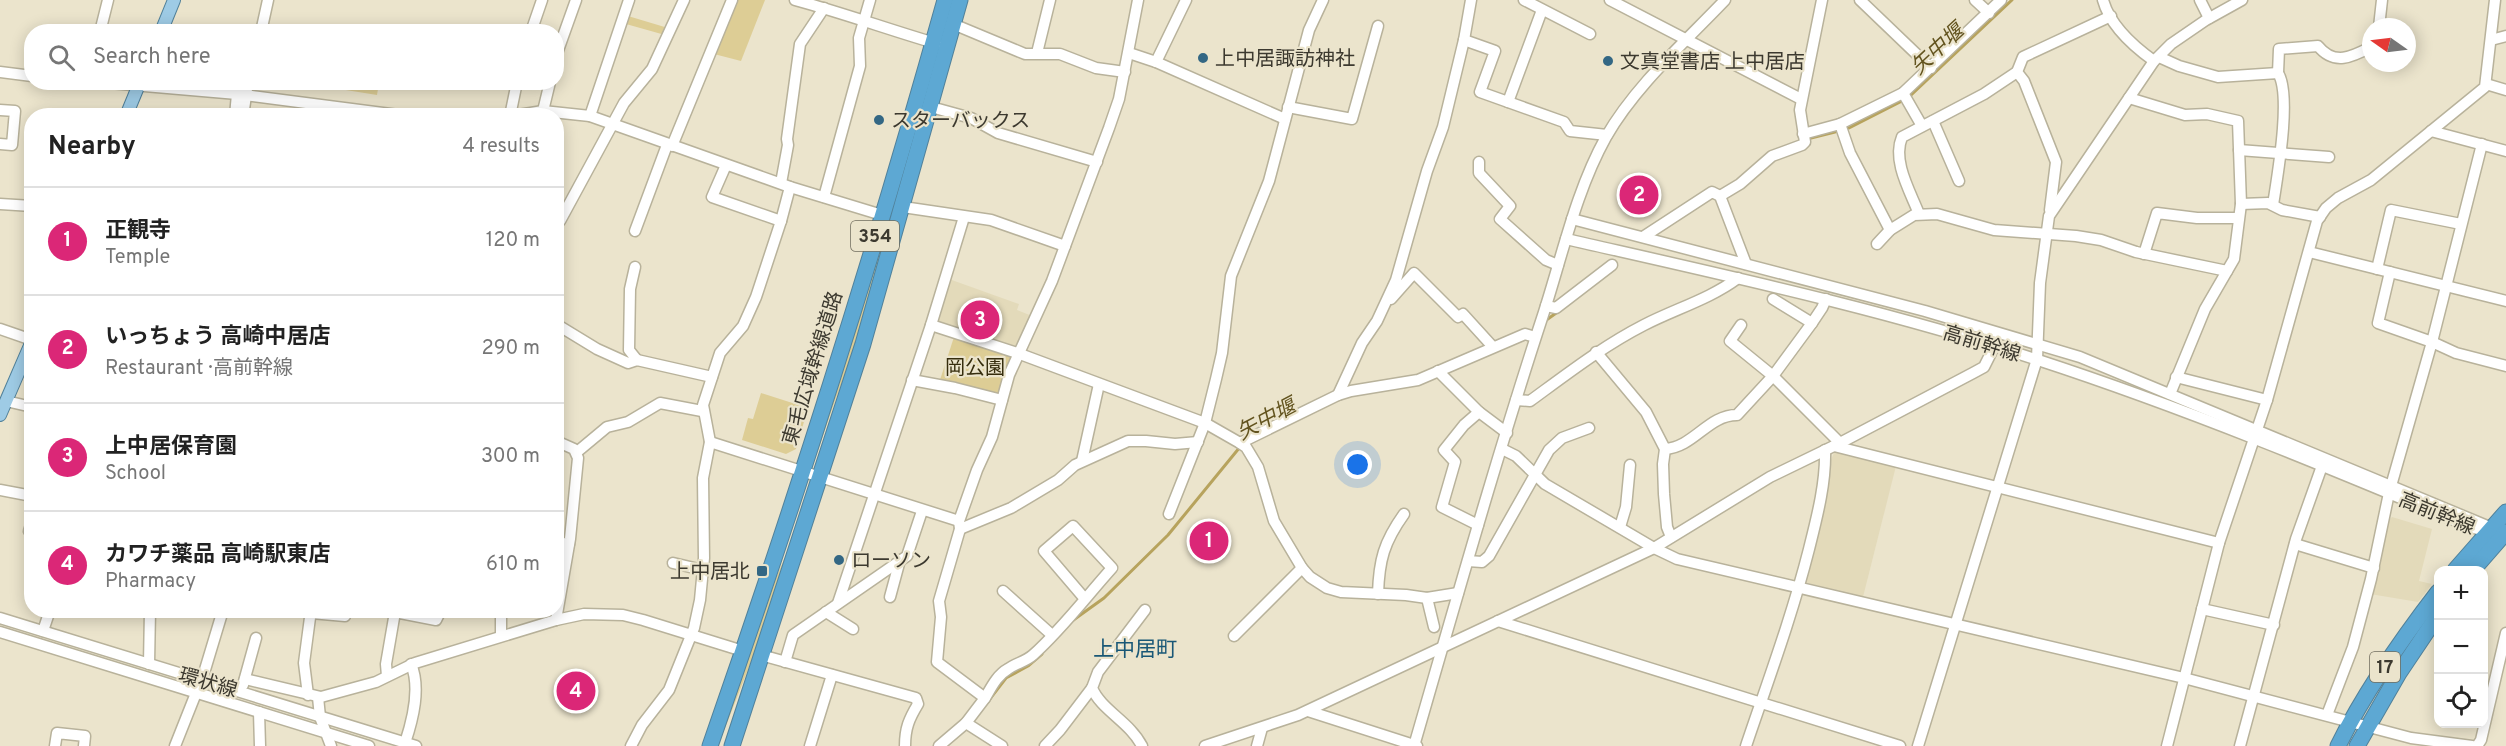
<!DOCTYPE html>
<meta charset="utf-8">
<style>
:root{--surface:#fff;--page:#f2f2f2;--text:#222;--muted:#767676;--line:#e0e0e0;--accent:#db2777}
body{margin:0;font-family:Overpass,"Noto Sans JP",sans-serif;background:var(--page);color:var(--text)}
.controls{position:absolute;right:18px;bottom:18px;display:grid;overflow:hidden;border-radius:12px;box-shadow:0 3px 15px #0003}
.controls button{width:54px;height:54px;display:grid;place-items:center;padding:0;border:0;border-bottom:2px solid var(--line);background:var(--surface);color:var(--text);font:30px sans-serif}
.compass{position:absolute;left:2362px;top:18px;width:54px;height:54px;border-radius:50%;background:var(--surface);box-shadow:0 3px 15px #0003;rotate:284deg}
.you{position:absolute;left:1358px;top:465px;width:21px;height:21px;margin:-15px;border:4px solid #fff;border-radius:50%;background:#1a73e8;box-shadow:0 0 0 9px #1a73e833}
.badge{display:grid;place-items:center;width:39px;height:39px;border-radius:50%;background:var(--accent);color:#fff;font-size:20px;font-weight:700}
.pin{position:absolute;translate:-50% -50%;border:3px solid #fff;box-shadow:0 2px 6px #0006}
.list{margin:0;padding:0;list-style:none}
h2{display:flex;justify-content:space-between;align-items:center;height:78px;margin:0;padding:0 24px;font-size:26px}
h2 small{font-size:20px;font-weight:400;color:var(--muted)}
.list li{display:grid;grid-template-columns:39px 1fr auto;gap:18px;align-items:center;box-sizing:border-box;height:108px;padding:0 24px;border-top:2px solid var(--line)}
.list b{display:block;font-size:22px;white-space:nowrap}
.list p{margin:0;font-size:20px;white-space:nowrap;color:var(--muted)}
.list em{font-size:20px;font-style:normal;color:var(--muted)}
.icon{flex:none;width:33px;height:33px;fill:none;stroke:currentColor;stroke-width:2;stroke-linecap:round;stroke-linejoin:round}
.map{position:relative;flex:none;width:2506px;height:746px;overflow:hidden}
.search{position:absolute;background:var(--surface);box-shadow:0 3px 15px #0003;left:24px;top:24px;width:540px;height:66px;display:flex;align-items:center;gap:15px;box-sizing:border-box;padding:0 21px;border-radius:24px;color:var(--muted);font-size:22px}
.panel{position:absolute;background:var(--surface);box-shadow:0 3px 15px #0003;left:24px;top:108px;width:540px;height:510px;border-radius:24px}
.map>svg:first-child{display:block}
.built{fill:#e3daba}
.green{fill:#ddcd95}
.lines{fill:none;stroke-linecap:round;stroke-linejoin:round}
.stream{stroke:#b7a35d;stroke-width:3}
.minor-casing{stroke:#b8b29b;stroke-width:13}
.major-casing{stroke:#51819a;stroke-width:14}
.highway-casing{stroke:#51819a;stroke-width:17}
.minor{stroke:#fff;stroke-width:10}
.major{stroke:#9ecbe5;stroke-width:12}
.highway{stroke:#5da8d3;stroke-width:15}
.poi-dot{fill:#336784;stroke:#ebe4cc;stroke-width:2}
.labels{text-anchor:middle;stroke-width:4.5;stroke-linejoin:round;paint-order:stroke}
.shield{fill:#ebe4cc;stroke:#706c5e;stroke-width:1.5}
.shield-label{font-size:18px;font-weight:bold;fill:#3c392f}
.poi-label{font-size:20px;fill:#3c392f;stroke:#ebe4cc;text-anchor:start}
.street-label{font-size:20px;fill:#3c392f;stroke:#ebe4cc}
.park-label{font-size:20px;fill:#362d0d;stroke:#ebe4cc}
.water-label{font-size:21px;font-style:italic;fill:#63541f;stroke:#ebe4cc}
.neighbourhood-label{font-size:21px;fill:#195776;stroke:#ebe4cc}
</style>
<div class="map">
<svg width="2506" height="746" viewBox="0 0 2506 746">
<rect width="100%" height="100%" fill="#ebe4cc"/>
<g class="built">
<path d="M949 279 1019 304 1017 310 1032 316 1019 344 1015 346 938 322 937 319Z"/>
<path d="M1835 451 1896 466 1863 597 1804 582 1829 464Z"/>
<path d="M2392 517 2432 529 2419 581 2432 584 2418 602 2370 594 2388 521Z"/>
</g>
<g class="green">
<path d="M736 0H765L741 61 714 54Z"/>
<path d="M628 16 668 28 665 35 626 24Z"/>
<path d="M934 60 939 61 853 354 836 398 817 453 815 452 852 341Z"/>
<path d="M328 83V82L379 83 377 95 327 87Z"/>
<path d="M954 337 1014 355 999 394 939 383Z"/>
<path d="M761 393 808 408 796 449 786 454 742 440 748 418 753 419Z"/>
<path d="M805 496H807L754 654 718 746 768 596 786 555Z"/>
</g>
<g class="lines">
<g class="stream">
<path d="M1910 96 2012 0"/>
<path d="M1849 128 1904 100"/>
<path d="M1811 138 1835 132"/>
<path d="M1545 321 1559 311"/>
<path d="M1072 621 1104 598 1168 535 1240 447"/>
<path d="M989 700 1006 678 1028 666 1042 654"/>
</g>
<defs>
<g id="minor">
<path d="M795 0C843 13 890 30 938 44"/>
<path d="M1524 0 1590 34"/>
<path d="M1610 0 1801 99"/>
<path d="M1860 0 1931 68"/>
<path d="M1975 0 1989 13"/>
<path d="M2103 0C2110 26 2133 46 2154 61"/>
<path d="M2200 0 2209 18"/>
<path d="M953 24 1025 54H1060L1096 68 1125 72"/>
<path d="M2379 27 2382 0"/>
<path d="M100 32 108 0"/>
<path d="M261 32 268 0"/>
<path d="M531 32 542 0"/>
<path d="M1464 40 1495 51 1480 92 1564 122 1570 131 1607 135"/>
<path d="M2491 40 2506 36"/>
<path d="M1037 53 1050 0"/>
<path d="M1129 53 1156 62 1285 119"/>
<path d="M556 56 576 0"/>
<path d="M2159 57 2179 66 2218 77 2278 73C2292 95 2277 178 2273 205"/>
<path d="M1156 62 1186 0"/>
<path d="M0 72 32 76"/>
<path d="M2278 73 2279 49 2318 46C2334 66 2352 57 2371 47"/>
<path d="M98 82 237 94 406 116"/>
<path d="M2486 84 2506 90"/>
<path d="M1903 93 1922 126"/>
<path d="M2129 98 2185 115 2207 114 2238 121 2241 204 2234 259 2205 309 2170 394"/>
<path d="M1508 102 1542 10"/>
<path d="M931 107 971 118 998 133 1097 162"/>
<path d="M1288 107 1352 119 1378 26"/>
<path d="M0 110 15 111 12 145 0 144"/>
<path d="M543 111 550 82"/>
<path d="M235 116 237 94"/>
<path d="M243 116 248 82"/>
<path d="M510 116 517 82"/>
<path d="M512 116 543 111 590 116 790 187 882 215"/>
<path d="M590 116 629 0"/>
<path d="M1933 121 1959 181"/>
<path d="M1840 124 1850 153 1890 230"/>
<path d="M2431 131 2506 151"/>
<path d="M1803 134 1840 124 1903 93 2001 0"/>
<path d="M2482 144 2432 342 2456 353 2506 366"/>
<path d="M672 146 732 0"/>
<path d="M2239 150 2329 157"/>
<path d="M1479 162V173L1510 206 1500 219 1546 260 1558 265"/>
<path d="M726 165 712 197 781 221"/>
<path d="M781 183 788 145 787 139 800 44 824 8"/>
<path d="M1720 196 1740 184 1772 156 1802 145 1805 142 1800 110 1822 0"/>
<path d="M824 197 860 66 859 38 870 0"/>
<path d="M0 204 32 206"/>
<path d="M2241 204 2268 203 2282 210 2320 217"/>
<path d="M903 207 991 220 1065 246"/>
<path d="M2050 210 2056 162 2024 81 2017 72 2023 57 2111 16"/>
<path d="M1919 214C1910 191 1892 161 1902 137L1984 94 2017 72"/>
<path d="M1572 219 1925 311 2080 357 2497 530"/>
<path d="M560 221 624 103 652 69 684 0"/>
<path d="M635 231 667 145"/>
<path d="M1643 237 1712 192 1720 196 1746 264"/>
<path d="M1566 239C1724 275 1883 309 2038 360 2185 408 2327 467 2470 527L2493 533"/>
<path d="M1877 244 1890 230 1914 215 1937 214 1994 230 2076 236 2101 240 2136 252 2227 271"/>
<path d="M2309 252 2506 301"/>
<path d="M2144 254 2157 213 2197 218H2238"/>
<path d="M635 267 630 289 629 350 637 360"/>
<path d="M2377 269 2391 210 2461 224"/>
<path d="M1391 299 1414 273 1458 317 1463 314 1493 347"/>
<path d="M1546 306 1556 308 1612 265"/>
<path d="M1812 323 1822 308 1826 299"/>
<path d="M556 324 597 349 628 363 637 360 712 377"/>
<path d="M931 325 1020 354 1205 423 1240 443 1246 447 1258 467 1274 521 1302 568 1310 577 1327 588 1341 592 1406 595 1427 598 1458 593"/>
<path d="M1741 325 1730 341 1773 376 1840 443"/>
<path d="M0 329 32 340"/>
<path d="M1596 352 1646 412 1665 449 1663 464 1664 494 1667 527 1671 537"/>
<path d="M1438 371 1479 412 1507 433"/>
<path d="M2176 377 2267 400"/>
<path d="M912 380 955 388 1002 400"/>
<path d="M1338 395 1362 343 1377 321 1396 280 1427 171 1443 127 1464 40 1471 0"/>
<path d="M1516 400 1530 401C1567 374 1603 346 1644 325 1675 309 1710 299 1738 278"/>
<path d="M6 401 32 407"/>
<path d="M710 442 959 521"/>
<path d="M1240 443 1338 395 1351 391 1418 380 1525 334 1535 337"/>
<path d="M1834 446 2219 543"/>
<path d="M1502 449 1516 456 1545 484 1654 548 1677 559 2184 678 2411 738 2472 746"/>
<path d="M1665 449C1694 447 1708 415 1737 415L1773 376 1812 323 1773 299"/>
<path d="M577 452 607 427 628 422 660 403 702 411"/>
<path d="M1082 461 1099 384"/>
<path d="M0 490 32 496"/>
<path d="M1169 514 1205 423 1216 379 1222 353 1231 276 1269 181 1309 30 1323 0"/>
<path d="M1478 525 1442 507 1455 462 1444 450 1464 425 1479 412"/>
<path d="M1620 527 1626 507 1630 465"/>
<path d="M960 529 1011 508 1058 480 1075 465 1128 441H1146L1175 444 1198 442"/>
<path d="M29 531 32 522"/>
<path d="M556 542 569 544"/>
<path d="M2295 544 2374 568"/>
<path d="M1468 561 1482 562 1489 556 1549 450 1562 438 1589 428"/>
<path d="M673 563 703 570"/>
<path d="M1003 591 1052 635"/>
<path d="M1378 594C1379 560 1384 542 1404 514"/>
<path d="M890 597 900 560"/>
<path d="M1427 598 1434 627"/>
<path d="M838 603 931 325 964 217"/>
<path d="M2202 609 2274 625"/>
<path d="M826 612 853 629"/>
<path d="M311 613 345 616"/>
<path d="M0 618 416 746"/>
<path d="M556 620 570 539 578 458 574 449 556 441"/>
<path d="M1498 621 1900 746"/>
<path d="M43 631 50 610"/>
<path d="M0 632 369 746"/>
<path d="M501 636V610"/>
<path d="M1234 636 1302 568"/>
<path d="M761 655 916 698 918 704C909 719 905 728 905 746"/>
<path d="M785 662 793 635 907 556 922 511"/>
<path d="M149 664 150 610"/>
<path d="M387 676 386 664 395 612 436 620 441 610"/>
<path d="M245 679 321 697 376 682 415 663 556 620 584 614 623 615 643 620 743 651"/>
<path d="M243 685 256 638"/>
<path d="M308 695 304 663 311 610"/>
<path d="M318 697 320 717 331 746"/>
<path d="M985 698C991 688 997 675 1008 669 1016 663 1025 662 1033 655 1062 629 1086 597 1112 568L1073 526 1044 551 1085 599"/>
<path d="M1308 711 1417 746"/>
<path d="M259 712 260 746"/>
<path d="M2327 715 2353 647 2371 579 2389 493 2432 342 2378 323 2390 272"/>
<path d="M966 723 1002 746"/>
<path d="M405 743C413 719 421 688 411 664"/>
<path d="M55 746 57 733 85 736 84 746"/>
<path d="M175 746 204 673 223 610"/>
<path d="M631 746 642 725 669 690 694 628 700 600 704 558 703 478 710 442 703 405 720 353 743 326 756 297 781 221 790 187"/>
<path d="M810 746 832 675"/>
<path d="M939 746 966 723 985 698 937 662 941 617 939 601 960 529 959 521 977 470 992 437 1009 375 1052 281 1109 128 1119 99 1138 0"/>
<path d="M1045 746 1060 730 1092 688"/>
<path d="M1142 746C1130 722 1101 710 1092 688L1098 672 1145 610"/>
<path d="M1205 746 1298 715 1654 548 1770 477 1840 443 1973 373 1984 367 1994 347"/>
<path d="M1257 746 1262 728"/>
<path d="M1414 746C1456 601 1497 455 1544 312 1563 253 1576 191 1606 137 1635 86 1685 42 1725 0"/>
<path d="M1746 746C1768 681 1792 616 1809 549 1817 517 1826 483 1825 450"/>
<path d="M1918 746 2037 359 2040 283 2049 216 2154 61 2171 44 2206 20 2242 0"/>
<path d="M2167 746 2219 543 2267 400 2317 221 2326 208 2338 198 2371 180 2485 87 2495 0"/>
<path d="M2240 746 2296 539 2322 466"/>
<path d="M2477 746 2481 740 2506 633"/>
</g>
<g id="major">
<path d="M161 32 174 0"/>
<path d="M126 116 140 82"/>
<path d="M0 415 32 341"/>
</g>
<g id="highway">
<path d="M2455 570 2506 512"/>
<path d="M2473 570 2506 532"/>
<path d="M710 746C796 500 875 251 945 0"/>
<path d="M732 746 863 344 960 0"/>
<path d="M2338 746C2365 691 2401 640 2438 592"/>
<path d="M2357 746 2399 673 2438 615"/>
</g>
</defs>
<use href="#minor" class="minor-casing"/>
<use href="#major" class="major-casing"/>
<use href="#highway" class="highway-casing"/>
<use href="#minor" class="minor"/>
<use href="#major" class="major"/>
<use href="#highway" class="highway"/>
</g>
<g class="poi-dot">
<circle cx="1203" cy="58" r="6"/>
<circle cx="1608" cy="61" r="6"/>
<circle cx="879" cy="120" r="6"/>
<circle cx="839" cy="560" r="6"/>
<rect x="756" y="565" width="12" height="12" rx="3"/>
</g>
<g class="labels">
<g class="shield">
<rect x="851" y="221" width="48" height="30" rx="4.5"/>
<rect x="2370" y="652" width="30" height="30" rx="4.5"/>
</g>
<g class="shield-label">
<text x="875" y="242">354</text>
<text x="2385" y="673">17</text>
</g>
<g class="poi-label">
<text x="1215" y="65">上中居諏訪神社</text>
<text x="1620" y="68">文真堂書店 上中居店</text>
<text x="891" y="127">スターバックス</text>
<text x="851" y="567">ローソン</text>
<text x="750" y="578" text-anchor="end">上中居北</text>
</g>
<g class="street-label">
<text transform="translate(1982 343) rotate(17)" y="7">高前幹線</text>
<text transform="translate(812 368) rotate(-73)" y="7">東毛広域幹線道路</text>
<text transform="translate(2437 513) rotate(22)" y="7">高前幹線</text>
<text transform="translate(208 682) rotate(16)" y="7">環状線</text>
</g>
<g class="park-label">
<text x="975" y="374">岡公園</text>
</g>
<g class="water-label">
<text transform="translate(1937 49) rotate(-43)" y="7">矢中堰</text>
<text transform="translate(1266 419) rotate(-28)" y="7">矢中堰</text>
</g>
<g class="neighbourhood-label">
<text x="1135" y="656">上中居町</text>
</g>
</g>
</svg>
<div class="controls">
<button>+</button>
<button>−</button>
<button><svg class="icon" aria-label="locate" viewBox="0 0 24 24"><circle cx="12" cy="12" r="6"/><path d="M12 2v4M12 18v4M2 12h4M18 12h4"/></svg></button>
</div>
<svg class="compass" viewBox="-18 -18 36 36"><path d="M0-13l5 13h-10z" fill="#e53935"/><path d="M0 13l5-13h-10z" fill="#767676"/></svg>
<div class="you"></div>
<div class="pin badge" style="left:1209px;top:541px">1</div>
<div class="pin badge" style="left:1639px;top:195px">2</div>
<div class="pin badge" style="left:980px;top:320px">3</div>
<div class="pin badge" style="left:576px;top:691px">4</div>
<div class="search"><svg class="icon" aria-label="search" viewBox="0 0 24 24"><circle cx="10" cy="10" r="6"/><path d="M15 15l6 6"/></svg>Search here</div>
<section class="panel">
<h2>Nearby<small>4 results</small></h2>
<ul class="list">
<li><span class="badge">1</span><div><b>正観寺</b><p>Temple</p></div><em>120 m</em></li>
<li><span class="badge">2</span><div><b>いっちょう 高崎中居店</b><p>Restaurant · 高前幹線</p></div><em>290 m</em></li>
<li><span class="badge">3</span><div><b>上中居保育園</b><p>School</p></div><em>300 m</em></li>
<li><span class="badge">4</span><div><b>カワチ薬品 高崎駅東店</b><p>Pharmacy</p></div><em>610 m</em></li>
</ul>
</section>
</div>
